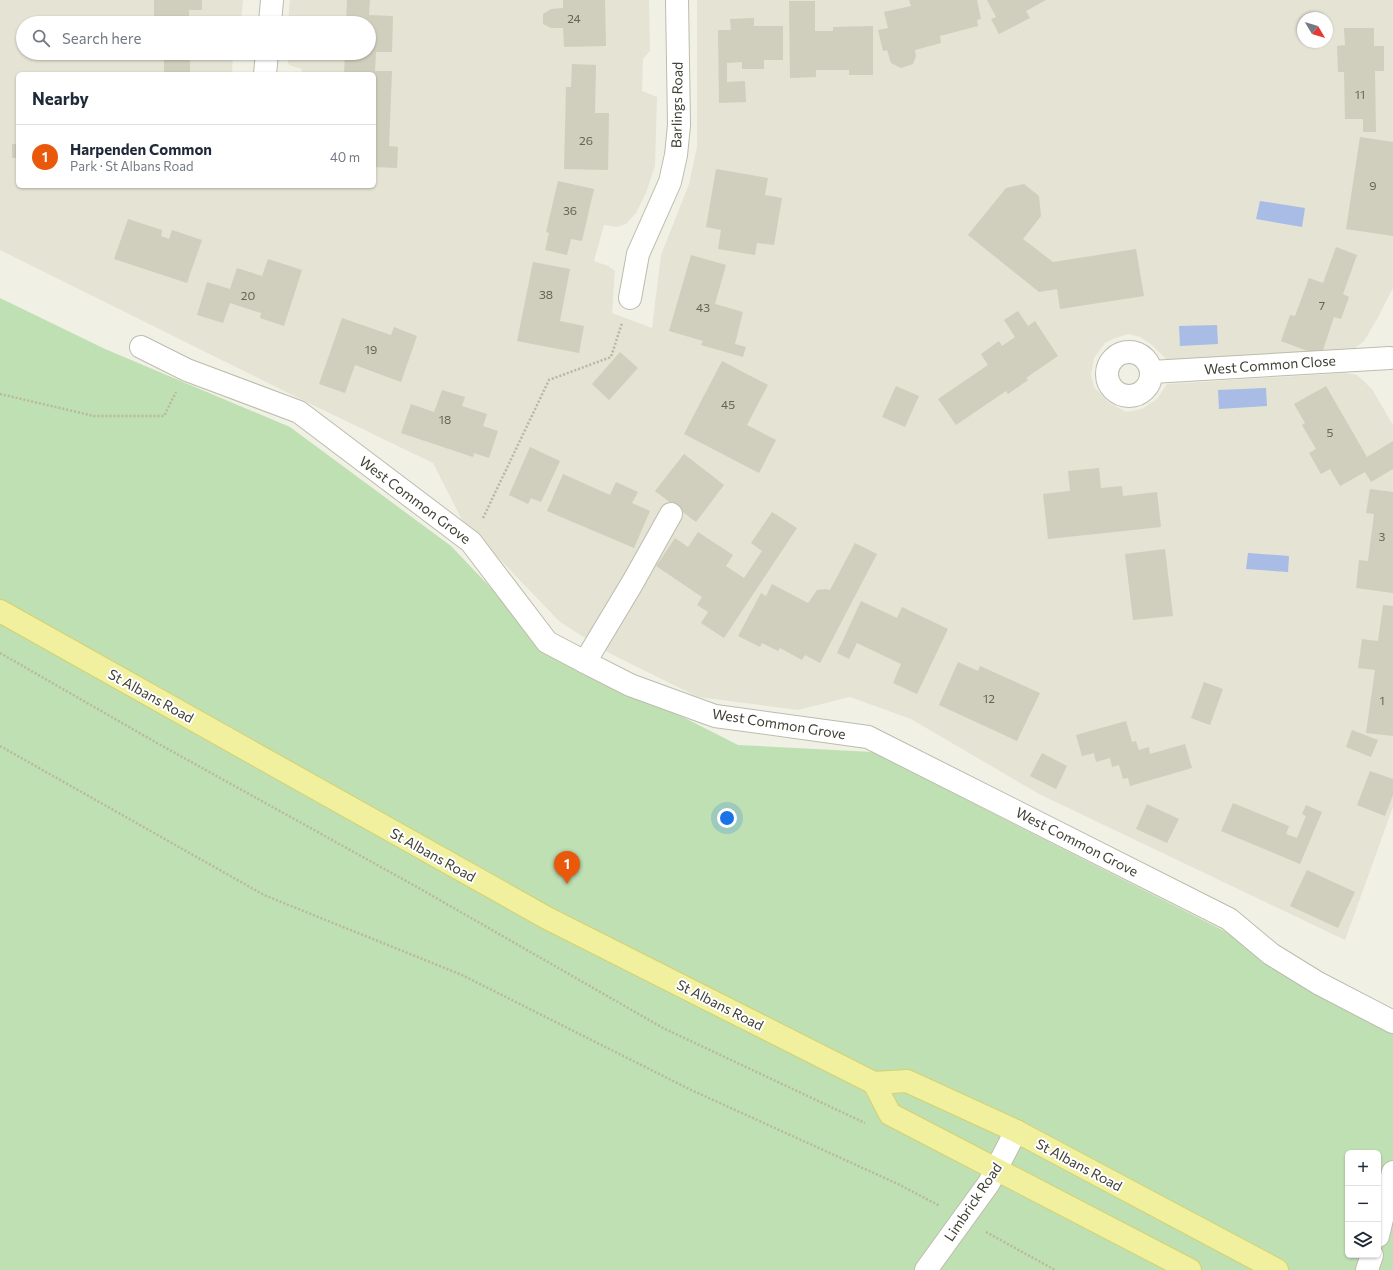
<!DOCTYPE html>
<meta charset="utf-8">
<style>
:root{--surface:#fff;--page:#f6f6f7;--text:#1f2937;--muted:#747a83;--line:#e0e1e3;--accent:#ea580c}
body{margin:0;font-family:Commissioner,sans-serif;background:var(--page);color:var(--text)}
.controls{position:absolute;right:12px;bottom:12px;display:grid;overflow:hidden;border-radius:6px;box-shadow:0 1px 3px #0004}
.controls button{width:36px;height:36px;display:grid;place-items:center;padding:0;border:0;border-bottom:1px solid var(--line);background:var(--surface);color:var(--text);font:20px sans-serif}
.compass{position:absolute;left:1297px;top:12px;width:36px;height:36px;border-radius:50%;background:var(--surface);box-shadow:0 1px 3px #0004;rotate:128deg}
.you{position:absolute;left:727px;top:818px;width:14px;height:14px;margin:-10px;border:3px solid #fff;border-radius:50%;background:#1a73e8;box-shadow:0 0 0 6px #1a73e833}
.badge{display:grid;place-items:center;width:26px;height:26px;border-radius:50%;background:var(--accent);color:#fff;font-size:13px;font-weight:700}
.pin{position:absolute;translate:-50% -33px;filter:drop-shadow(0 1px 2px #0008)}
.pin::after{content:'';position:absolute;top:21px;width:14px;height:12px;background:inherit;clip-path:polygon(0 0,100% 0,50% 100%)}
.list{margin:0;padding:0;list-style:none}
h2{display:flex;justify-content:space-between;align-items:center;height:52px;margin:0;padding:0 16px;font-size:17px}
h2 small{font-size:13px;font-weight:400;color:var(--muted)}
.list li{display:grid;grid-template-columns:26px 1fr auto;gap:12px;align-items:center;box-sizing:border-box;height:64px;padding:0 16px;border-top:1px solid var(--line)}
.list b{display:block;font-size:15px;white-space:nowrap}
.list p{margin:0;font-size:13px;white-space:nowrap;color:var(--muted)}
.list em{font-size:13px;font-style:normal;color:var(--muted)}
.icon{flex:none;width:22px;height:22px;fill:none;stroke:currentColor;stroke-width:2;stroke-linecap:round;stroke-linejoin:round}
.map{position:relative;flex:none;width:1393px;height:1270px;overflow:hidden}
.search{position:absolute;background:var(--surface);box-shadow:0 1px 3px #0004;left:16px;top:16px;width:360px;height:44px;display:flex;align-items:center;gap:10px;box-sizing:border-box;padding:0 14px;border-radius:22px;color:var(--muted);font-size:15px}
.panel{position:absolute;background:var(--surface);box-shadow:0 1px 3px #0004;left:16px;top:72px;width:360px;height:116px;border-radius:6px}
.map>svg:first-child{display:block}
.residential{fill:#e4e3d4;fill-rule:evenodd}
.green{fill:#bfe0b3;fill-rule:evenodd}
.water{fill:#a8bce6}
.building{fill:#d0cebc}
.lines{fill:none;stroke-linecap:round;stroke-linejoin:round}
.minor-casing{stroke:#bdbcac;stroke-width:24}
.major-casing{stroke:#d4d170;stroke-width:24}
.path{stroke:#bab89c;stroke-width:2.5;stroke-dasharray:2 2;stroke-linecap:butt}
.minor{stroke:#fff;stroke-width:22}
.major{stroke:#f1f09e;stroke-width:22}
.labels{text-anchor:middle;stroke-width:4;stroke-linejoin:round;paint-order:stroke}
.number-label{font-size:12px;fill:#666458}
.street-label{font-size:14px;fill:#424136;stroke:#fff}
</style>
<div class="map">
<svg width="1393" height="1270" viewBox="0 0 1393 1270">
<rect width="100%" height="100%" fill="#f0f0e5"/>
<path class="residential" d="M0 0H243L241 23H23V53H233L232 74H18V186H374V74H301L302 69 289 65 286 57V53H369V23H288L290 0H649L650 51 643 59 642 91 657 97 655 166 646 193 636 213 626 224 617 227 604 225 594 261 608 266 615 271 612 313 652 328 661 255 689 184 697 147V0H1393V288L1376 321 1364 341 1351 351 1168 361 1152 345 1140 337 1128 334 1115 338 1105 343 1094 358 1091 375 1094 387 1108 402 1126 412 1142 409 1157 399 1167 384 1346 373 1357 375 1372 389 1393 425V807L1345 940 1039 794 911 719 850 697 798 710 698 697 611 654 560 622 462 520 433 463 288 393 0 250ZM1303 18H1327V42H1303Z"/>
<path class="green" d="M0 298 105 349 290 427 451 546 549 649 738 745 873 752 1393 1017V1270H0ZM1348 1153H1378V1255H1348Z"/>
<g class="water">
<path d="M1260 201 1305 208 1302 227 1256 219Z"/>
<path d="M1217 325 1218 344 1180 346 1179 326Z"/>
<path d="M1266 388 1267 406 1219 409 1218 390Z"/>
<path d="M1248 553 1289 556 1288 572 1246 569Z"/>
</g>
<g class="building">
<path d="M154 0H202V10H189V23H154Z"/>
<path d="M347 0H370L369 15 393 16 392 52H376L375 71H392L389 146 398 147 397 168 374 167V74H344L345 53H369V23H346Z"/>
<path d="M563 0H605L606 46 564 47 563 28H551L543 24V14L551 9 563 8Z"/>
<path d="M909 0H977L981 19 977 20 978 26 940 36 941 43 915 50 916 56 913 64 901 68 891 63 887 50 883 51 878 30 888 28 884 12 911 6Z"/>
<path d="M987 0H1046L1026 11 1030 18 999 34 991 19 996 17Z"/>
<path d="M789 1H815V31H833V27L873 26V75H849V70H816V77L790 78Z"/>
<path d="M754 18V26H783V60H764V69H742V62L727 63V82L745 81 746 102 719 103 718 30H731L730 19Z"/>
<path d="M1344 28H1374V46H1384V71H1375L1376 132H1363V119H1345L1344 72H1338L1337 46 1345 45Z"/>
<rect x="164" y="53" width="26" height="21"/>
<path d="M572 64 596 65 595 113H609L608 170 564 169 566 87H571Z"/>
<path d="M1360 137 1393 142V236L1346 229Z"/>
<rect x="12" y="144" width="6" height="14"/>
<path d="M716 169 768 178 765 195 782 198 774 245 757 243 755 255 718 249 721 230 706 227Z"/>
<path d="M558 181 594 189 582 241 571 239 567 255 545 250 549 233 546 232Z"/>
<path d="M1024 184 1039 196 1041 216 1023 239 1053 262 1136 249 1144 296 1060 309 1057 289 1039 292 968 235 1006 188Z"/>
<path d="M128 219 162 230 161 236 169 239 172 230 202 240 187 283 114 259Z"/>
<path d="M1336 247 1357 255 1343 294 1349 297 1341 319 1334 317 1321 356 1281 341 1290 315 1295 316 1309 278 1323 283Z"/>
<path d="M691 255 726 265 715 304 743 312 735 344 746 347 743 357 701 345 703 341 669 331Z"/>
<path d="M268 259 302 270 284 326 260 318 261 313 230 303 223 323 197 315 207 282 230 289 237 268 262 276Z"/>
<path d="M533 262 570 269 560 321 584 326 579 353 517 341Z"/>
<path d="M1018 311 1028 326 1035 321 1058 356 1026 378 1028 380 1008 394 1006 391 956 425 938 399 988 365 981 354 999 341 1002 346 1015 337 1004 320Z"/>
<path d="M342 318 391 335 394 327 417 336 401 382 355 365 345 393 319 384Z"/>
<path d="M620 352 638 368 609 400 592 384Z"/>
<path d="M722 361 768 385 747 425 776 440 759 473 684 434Z"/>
<path d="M896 386 919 396 905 427 882 417Z"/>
<path d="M1326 386 1367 457 1393 441V469L1371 482 1365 472 1340 486 1330 469 1321 474 1309 453 1316 449 1302 425 1305 423 1294 404Z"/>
<path d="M442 390 465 397 462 406 487 414 483 426 498 431 489 458 474 453 473 457 401 433 411 404 434 412Z"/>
<path d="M530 447 560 461 541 502 531 498 528 504 509 495Z"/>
<path d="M684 454 724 485 696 522 655 491Z"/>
<path d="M1099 468 1101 488 1122 486 1123 496 1157 492 1161 527 1048 539 1043 494 1070 491 1068 471Z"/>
<path d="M563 474 610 495 616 482 638 492 632 503 650 511 634 548 547 511Z"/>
<path d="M1370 489 1393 492V593L1356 588 1359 560 1368 561 1374 514 1366 513Z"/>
<path d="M772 512 797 528 724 638 701 623 708 612 697 605 702 597 656 566 675 538 688 547 698 532 733 555 726 566 744 578 762 551 751 543Z"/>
<path d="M855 543 877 554 820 663 805 655 802 660 780 648 778 651 762 643 760 647 738 636 761 593 766 596 772 584 808 603 817 590 826 589 830 590Z"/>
<path d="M1165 549 1173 616 1133 620 1125 554Z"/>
<path d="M861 601 897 618 902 607 948 629 917 694 893 683 901 664 857 643 849 659 837 653Z"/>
<path d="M1383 605 1393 606V736L1366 733 1375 670 1358 668 1362 639 1378 641Z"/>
<path d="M958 662 978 671 980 666 1040 693 1017 741 939 705Z"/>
<path d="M1204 682 1223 689 1210 725 1191 718Z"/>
<path d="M1126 721 1132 742 1136 741 1139 750 1149 747 1150 754 1185 744 1192 768 1130 786 1128 778 1123 779 1119 765 1112 767 1110 758 1096 762 1094 753 1082 756 1076 735Z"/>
<path d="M1352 730 1378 740 1371 757 1346 747Z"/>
<path d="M1042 753 1067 766 1056 789 1030 776Z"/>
<path d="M1370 771 1393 779V795L1385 816 1357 805Z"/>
<path d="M1233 803 1289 826 1286 834 1297 838 1306 816 1302 814 1306 805 1322 812 1300 864 1221 831Z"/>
<path d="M1147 804 1179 819 1167 843 1136 829Z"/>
<path d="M1307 870 1355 892 1338 928 1290 906Z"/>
</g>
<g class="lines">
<defs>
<g id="minor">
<path d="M270 23 272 0"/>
<path d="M265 74 267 53"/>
<path d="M630 298 638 254 670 182 676 155 679 125 677 0"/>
<path d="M141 347 187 370 299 412 471 542 547 642 585 662 630 685 715 716 868 737 1229 919 1271 954 1318 983 1393 1022"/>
<circle cx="1129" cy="374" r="22"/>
<path d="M1151 372 1390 358"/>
<path d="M585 662 633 582 671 514"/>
<path d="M1378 1236 1393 1172"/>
<path d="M926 1270 989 1183 1016 1131"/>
<path d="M1367 1270 1372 1255"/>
</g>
<g id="major">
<path d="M0 611 547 918 874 1083 907 1081 1016 1131 1277 1270"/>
<path d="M874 1083 890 1114 1190 1270"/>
</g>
</defs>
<use href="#minor" class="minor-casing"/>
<use href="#major" class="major-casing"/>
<g class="path">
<path d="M0 394 94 416H164L176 392"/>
<path d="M483 518 549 380 611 357 622 323"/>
<path d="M0 653 157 743 417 887 663 1028 865 1123"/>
<path d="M0 746 264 895 462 975 689 1089 898 1184 940 1206"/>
<path d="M986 1232 1055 1270"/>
</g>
<use href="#minor" class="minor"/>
<use href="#major" class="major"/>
</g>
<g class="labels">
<g class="number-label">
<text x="574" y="23">24</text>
<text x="1360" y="99">11</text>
<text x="586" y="145">26</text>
<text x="1373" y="190">9</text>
<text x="570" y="215">36</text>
<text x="546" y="299">38</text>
<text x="248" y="300">20</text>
<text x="1322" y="310">7</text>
<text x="703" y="312">43</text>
<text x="371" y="354">19</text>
<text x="728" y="409">45</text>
<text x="445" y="424">18</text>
<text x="1330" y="437">5</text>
<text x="1382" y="541">3</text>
<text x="989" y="703">12</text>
<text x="1382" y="705">1</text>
</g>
<g class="street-label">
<text transform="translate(677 105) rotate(-89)" y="5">Barlings Road</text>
<text transform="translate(1270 365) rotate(-4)" y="5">West Common Close</text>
<text transform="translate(415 500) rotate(37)" y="5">West Common Grove</text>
<text transform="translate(151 696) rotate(29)" y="5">St Albans Road</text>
<text transform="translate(779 724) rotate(9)" y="5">West Common Grove</text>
<text transform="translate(1077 842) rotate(27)" y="5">West Common Grove</text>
<text transform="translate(433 855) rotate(29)" y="5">St Albans Road</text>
<text transform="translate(720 1005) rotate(27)" y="5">St Albans Road</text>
<text transform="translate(1079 1165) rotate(28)" y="5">St Albans Road</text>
<text transform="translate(973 1202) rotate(-56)" y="5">Limbrick Road</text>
</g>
</g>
</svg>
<div class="controls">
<button>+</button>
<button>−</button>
<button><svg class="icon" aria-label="layers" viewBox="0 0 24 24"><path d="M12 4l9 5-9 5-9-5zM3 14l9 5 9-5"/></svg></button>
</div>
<svg class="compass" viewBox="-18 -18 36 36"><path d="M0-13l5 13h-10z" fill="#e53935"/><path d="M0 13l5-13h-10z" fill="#747a83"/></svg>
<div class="you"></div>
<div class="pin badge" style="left:567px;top:884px">1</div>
<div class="search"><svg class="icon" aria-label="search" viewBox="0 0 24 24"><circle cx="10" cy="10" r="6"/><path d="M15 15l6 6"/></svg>Search here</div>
<section class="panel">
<h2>Nearby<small></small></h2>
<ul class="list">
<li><span class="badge">1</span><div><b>Harpenden Common</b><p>Park · St Albans Road</p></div><em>40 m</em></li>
</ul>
</section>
</div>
